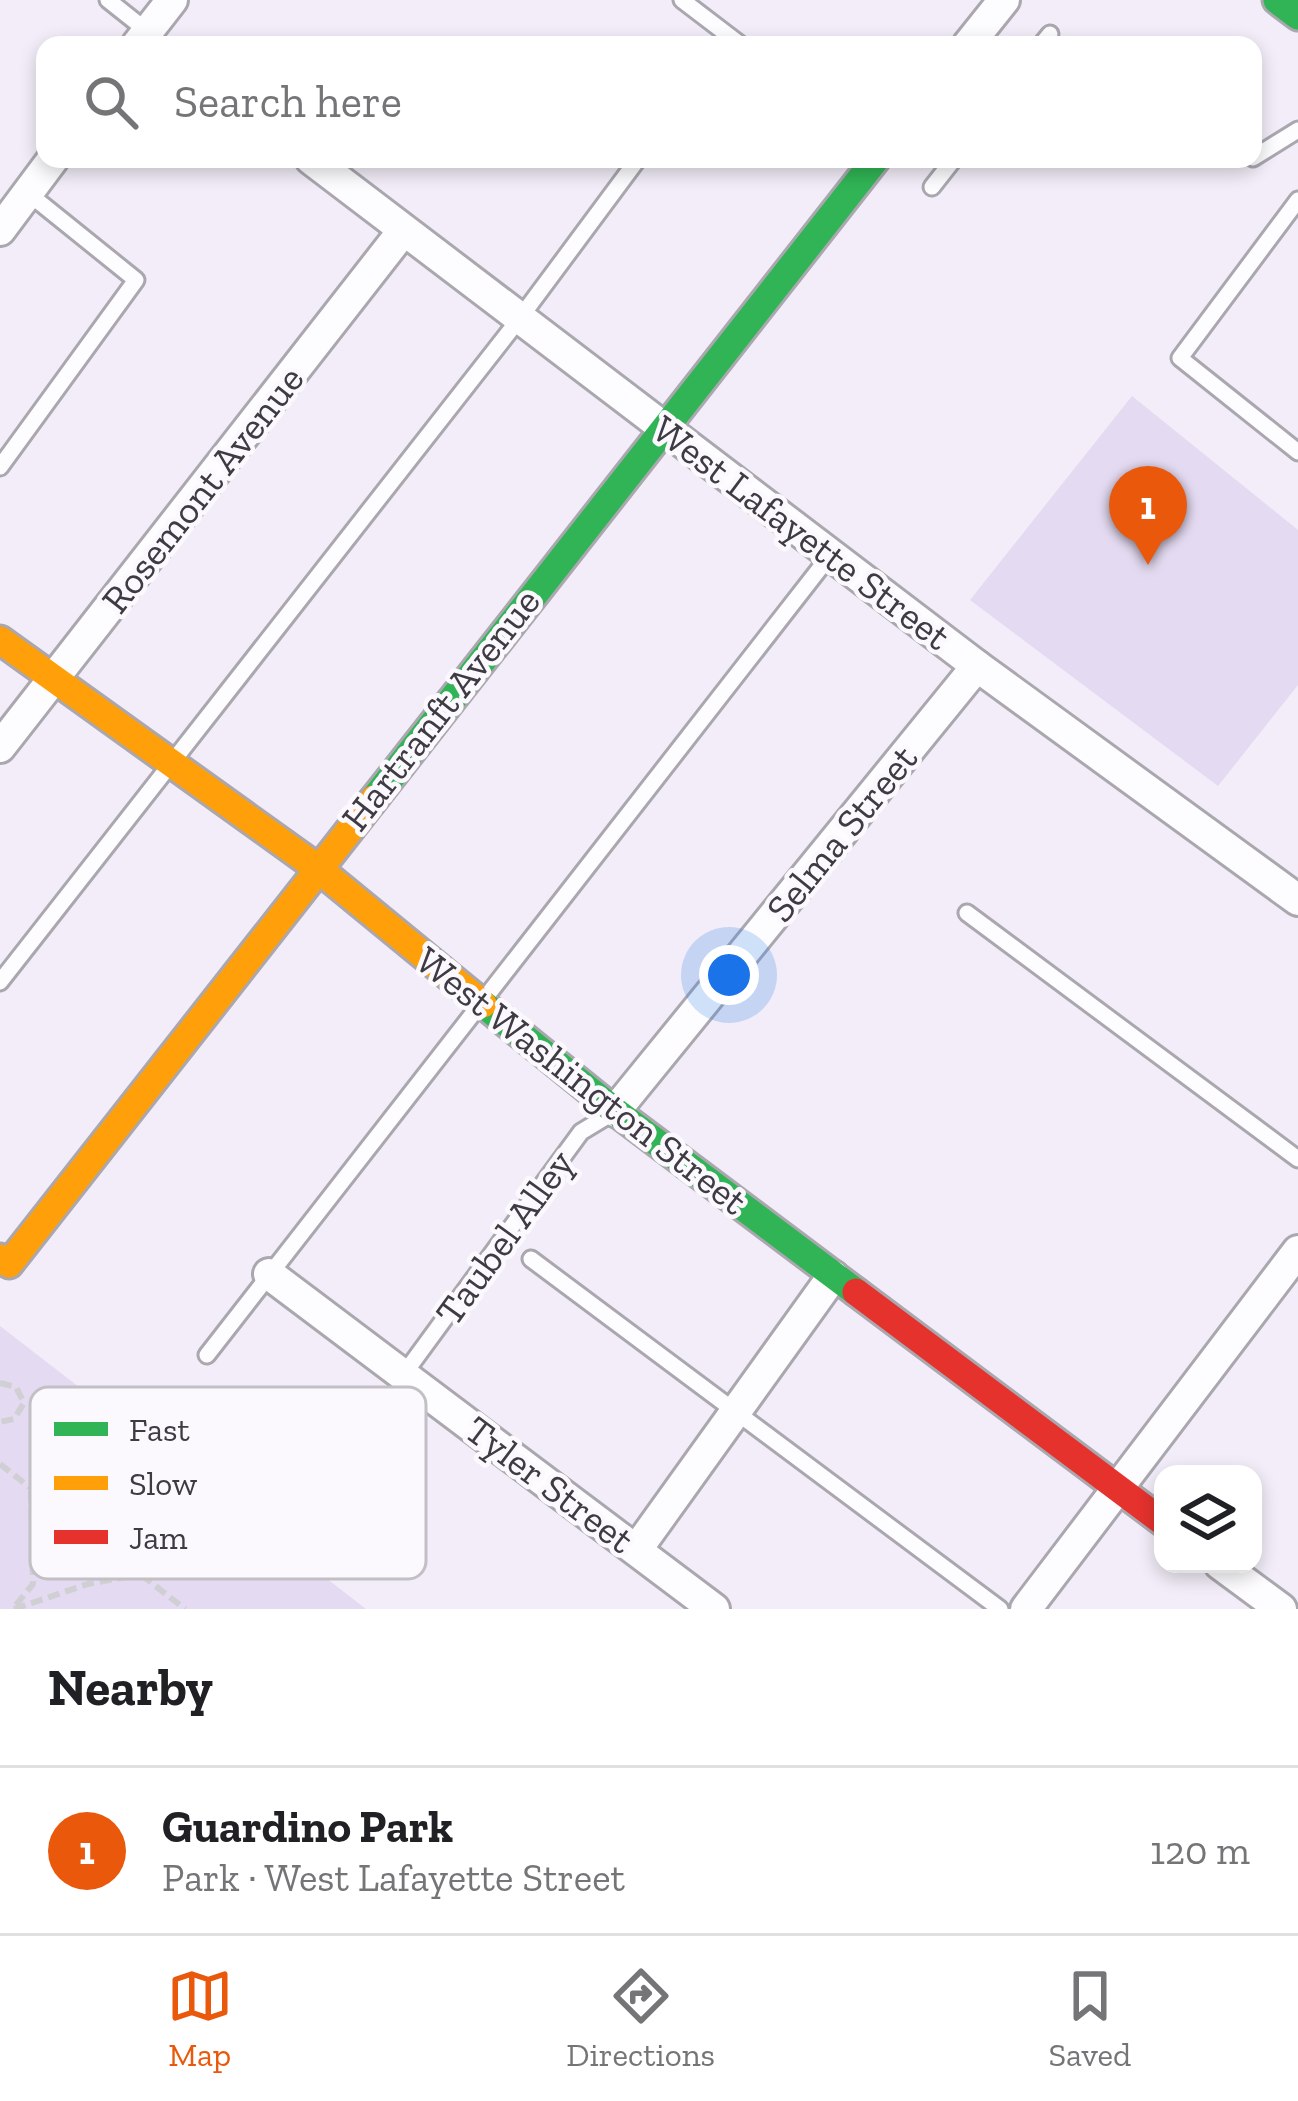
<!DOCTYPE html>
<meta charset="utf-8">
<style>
:root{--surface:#fff;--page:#f6f6f6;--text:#202124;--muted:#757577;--line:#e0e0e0;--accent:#ea580c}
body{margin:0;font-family:"Zilla Slab",serif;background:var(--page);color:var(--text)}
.controls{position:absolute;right:36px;bottom:36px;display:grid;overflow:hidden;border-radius:24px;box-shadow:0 6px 18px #0003}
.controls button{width:108px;height:108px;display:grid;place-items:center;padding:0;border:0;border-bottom:3px solid var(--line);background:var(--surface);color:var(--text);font:60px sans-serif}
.you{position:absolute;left:729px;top:975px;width:42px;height:42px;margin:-30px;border:9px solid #fff;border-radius:50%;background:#1a73e8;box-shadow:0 0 0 18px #1a73e833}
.badge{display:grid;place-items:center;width:78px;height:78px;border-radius:50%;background:var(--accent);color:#fff;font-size:39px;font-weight:700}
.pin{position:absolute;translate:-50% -99px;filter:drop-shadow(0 3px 6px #0008)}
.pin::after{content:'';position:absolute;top:63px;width:42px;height:36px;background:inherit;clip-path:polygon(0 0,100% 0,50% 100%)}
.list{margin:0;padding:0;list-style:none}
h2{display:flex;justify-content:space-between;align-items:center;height:156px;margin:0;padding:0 48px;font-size:51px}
h2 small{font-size:39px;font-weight:400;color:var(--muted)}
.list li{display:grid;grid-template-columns:78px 1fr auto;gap:36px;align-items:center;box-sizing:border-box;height:168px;padding:0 48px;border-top:3px solid var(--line)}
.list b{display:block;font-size:45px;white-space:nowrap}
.list p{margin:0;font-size:39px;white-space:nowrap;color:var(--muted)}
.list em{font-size:39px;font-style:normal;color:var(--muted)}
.icon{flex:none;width:66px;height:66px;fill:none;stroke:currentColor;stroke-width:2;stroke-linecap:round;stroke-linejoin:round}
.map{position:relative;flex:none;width:1298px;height:1609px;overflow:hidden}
.search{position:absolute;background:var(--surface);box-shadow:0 6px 18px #0003;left:36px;right:36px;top:36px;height:132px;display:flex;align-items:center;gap:30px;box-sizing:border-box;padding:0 42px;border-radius:24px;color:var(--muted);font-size:45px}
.sheet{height:324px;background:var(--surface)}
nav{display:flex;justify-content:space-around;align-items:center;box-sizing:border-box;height:168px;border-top:3px solid var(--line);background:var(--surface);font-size:33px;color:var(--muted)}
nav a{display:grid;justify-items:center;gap:6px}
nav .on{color:var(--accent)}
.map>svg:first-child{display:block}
.green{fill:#e4daf1}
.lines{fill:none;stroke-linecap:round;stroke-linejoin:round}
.lane-casing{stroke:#aaa7af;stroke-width:21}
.street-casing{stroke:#aaa7af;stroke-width:36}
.fast-casing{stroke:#aaa7af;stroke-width:33}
.slow-casing{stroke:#aaa7af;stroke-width:33}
.jam-casing{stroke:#aaa7af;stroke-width:33}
.path{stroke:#d0cfd3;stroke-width:6;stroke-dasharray:12 6;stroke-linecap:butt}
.lane{stroke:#fdfcfe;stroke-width:15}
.street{stroke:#fdfcfe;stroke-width:30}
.fast{stroke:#30b455;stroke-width:27}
.slow{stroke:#ff9f0a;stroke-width:27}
.jam{stroke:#e5322d;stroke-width:27}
.labels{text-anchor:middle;stroke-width:9;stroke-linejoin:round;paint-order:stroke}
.street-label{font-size:39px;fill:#3e3b43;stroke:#fbf9fd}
.key{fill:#fbf9fd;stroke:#c2c0c5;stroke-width:3}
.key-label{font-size:33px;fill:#3e3b43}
</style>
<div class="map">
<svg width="1298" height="1609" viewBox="0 0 1298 1609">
<rect width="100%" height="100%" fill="#f2edf8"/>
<g class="green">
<path d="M1132 396 1298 530V685L1218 786 970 600Z"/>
<path d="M0 1326 366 1609H0Z"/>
</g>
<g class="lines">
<defs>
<g id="lane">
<path d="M108 0 147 31"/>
<path d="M682 0 741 45"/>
<path d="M1041 45 1050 34"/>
<path d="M1253 158 1298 130"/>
<path d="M932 187 954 159"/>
<path d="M1298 200 1180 358 1298 452"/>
<path d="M0 467 136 280 28 193"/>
<path d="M967 913 1298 1159"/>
<path d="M0 982 520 318 638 159"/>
<path d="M531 1259 1000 1609"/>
<path d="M207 1355 831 554"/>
<path d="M404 1374 581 1132 609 1115"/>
</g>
<g id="street">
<path d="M137 45 172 0"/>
<path d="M968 45 1004 0"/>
<path d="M311 159 977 666 1298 900"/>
<path d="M0 230 53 159"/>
<path d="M0 747 403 231"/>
<path d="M615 1111 977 666"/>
<path d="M269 1274 714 1609"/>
<path d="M637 1549 833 1276"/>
<path d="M1220 1564 1281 1609"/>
<path d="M1026 1609 1298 1251"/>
</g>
<g id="fast">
<path d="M1277 0 1298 16"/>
<path d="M374 799 876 159"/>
<path d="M483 1004 615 1111 856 1292"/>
</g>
<g id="slow">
<path d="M0 640 316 867 483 1004"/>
<path d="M0 1258 9 1264 374 799"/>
</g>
<path id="jam" d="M856 1292 1163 1522"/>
</defs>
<use href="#lane" class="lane-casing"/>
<use href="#street" class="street-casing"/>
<use href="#fast" class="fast-casing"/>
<use href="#slow" class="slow-casing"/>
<use href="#jam" class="jam-casing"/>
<g class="path">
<path d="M0 1383 16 1387 24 1403 14 1419 0 1422"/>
<path d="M0 1464 185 1609"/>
<path d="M16 1605 33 1584 31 1489"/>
<path d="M14 1609 88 1584 141 1574"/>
</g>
<use href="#lane" class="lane"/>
<use href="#street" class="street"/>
<use href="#fast" class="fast"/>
<use href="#slow" class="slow"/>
<use href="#jam" class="jam"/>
</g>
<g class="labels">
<g class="street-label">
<text transform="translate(202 489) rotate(-52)" y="14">Rosemont Avenue</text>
<text transform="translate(802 532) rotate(37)" y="14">West Lafayette Street</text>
<text transform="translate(440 709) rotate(-52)" y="14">Hartranft Avenue</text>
<text transform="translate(841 833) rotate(-51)" y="14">Selma Street</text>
<text transform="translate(582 1080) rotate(38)" y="14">West Washington Street</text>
<text transform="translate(504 1237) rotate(-54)" y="14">Taubel Alley</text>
<text transform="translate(550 1484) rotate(37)" y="14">Tyler Street</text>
</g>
</g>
<rect x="30" y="1387" width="396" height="192" rx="18" class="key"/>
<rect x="54" y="1422" width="54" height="14" fill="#30b455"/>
<rect x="54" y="1476" width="54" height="14" fill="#ff9f0a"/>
<rect x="54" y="1530" width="54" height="14" fill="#e5322d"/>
<g class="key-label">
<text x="129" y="1441">Fast</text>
<text x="129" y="1495">Slow</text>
<text x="129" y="1549">Jam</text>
</g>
</svg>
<div class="controls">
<button><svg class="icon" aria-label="layers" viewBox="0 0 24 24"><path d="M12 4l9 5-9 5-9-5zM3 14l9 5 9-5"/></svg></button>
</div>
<div class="you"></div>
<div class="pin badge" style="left:1148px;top:565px">1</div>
<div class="search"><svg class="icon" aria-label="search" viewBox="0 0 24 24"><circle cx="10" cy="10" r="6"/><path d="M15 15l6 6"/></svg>Search here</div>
</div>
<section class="sheet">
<h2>Nearby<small></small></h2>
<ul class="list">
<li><span class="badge">1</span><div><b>Guardino Park</b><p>Park · West Lafayette Street</p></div><em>120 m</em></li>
</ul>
</section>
<nav>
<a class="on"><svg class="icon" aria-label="map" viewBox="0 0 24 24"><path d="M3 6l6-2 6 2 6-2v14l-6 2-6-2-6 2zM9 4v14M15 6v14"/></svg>Map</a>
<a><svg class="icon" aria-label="directions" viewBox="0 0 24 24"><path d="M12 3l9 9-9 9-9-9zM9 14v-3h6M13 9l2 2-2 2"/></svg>Directions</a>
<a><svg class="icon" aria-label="saved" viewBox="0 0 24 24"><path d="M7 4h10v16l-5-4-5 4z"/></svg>Saved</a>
</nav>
